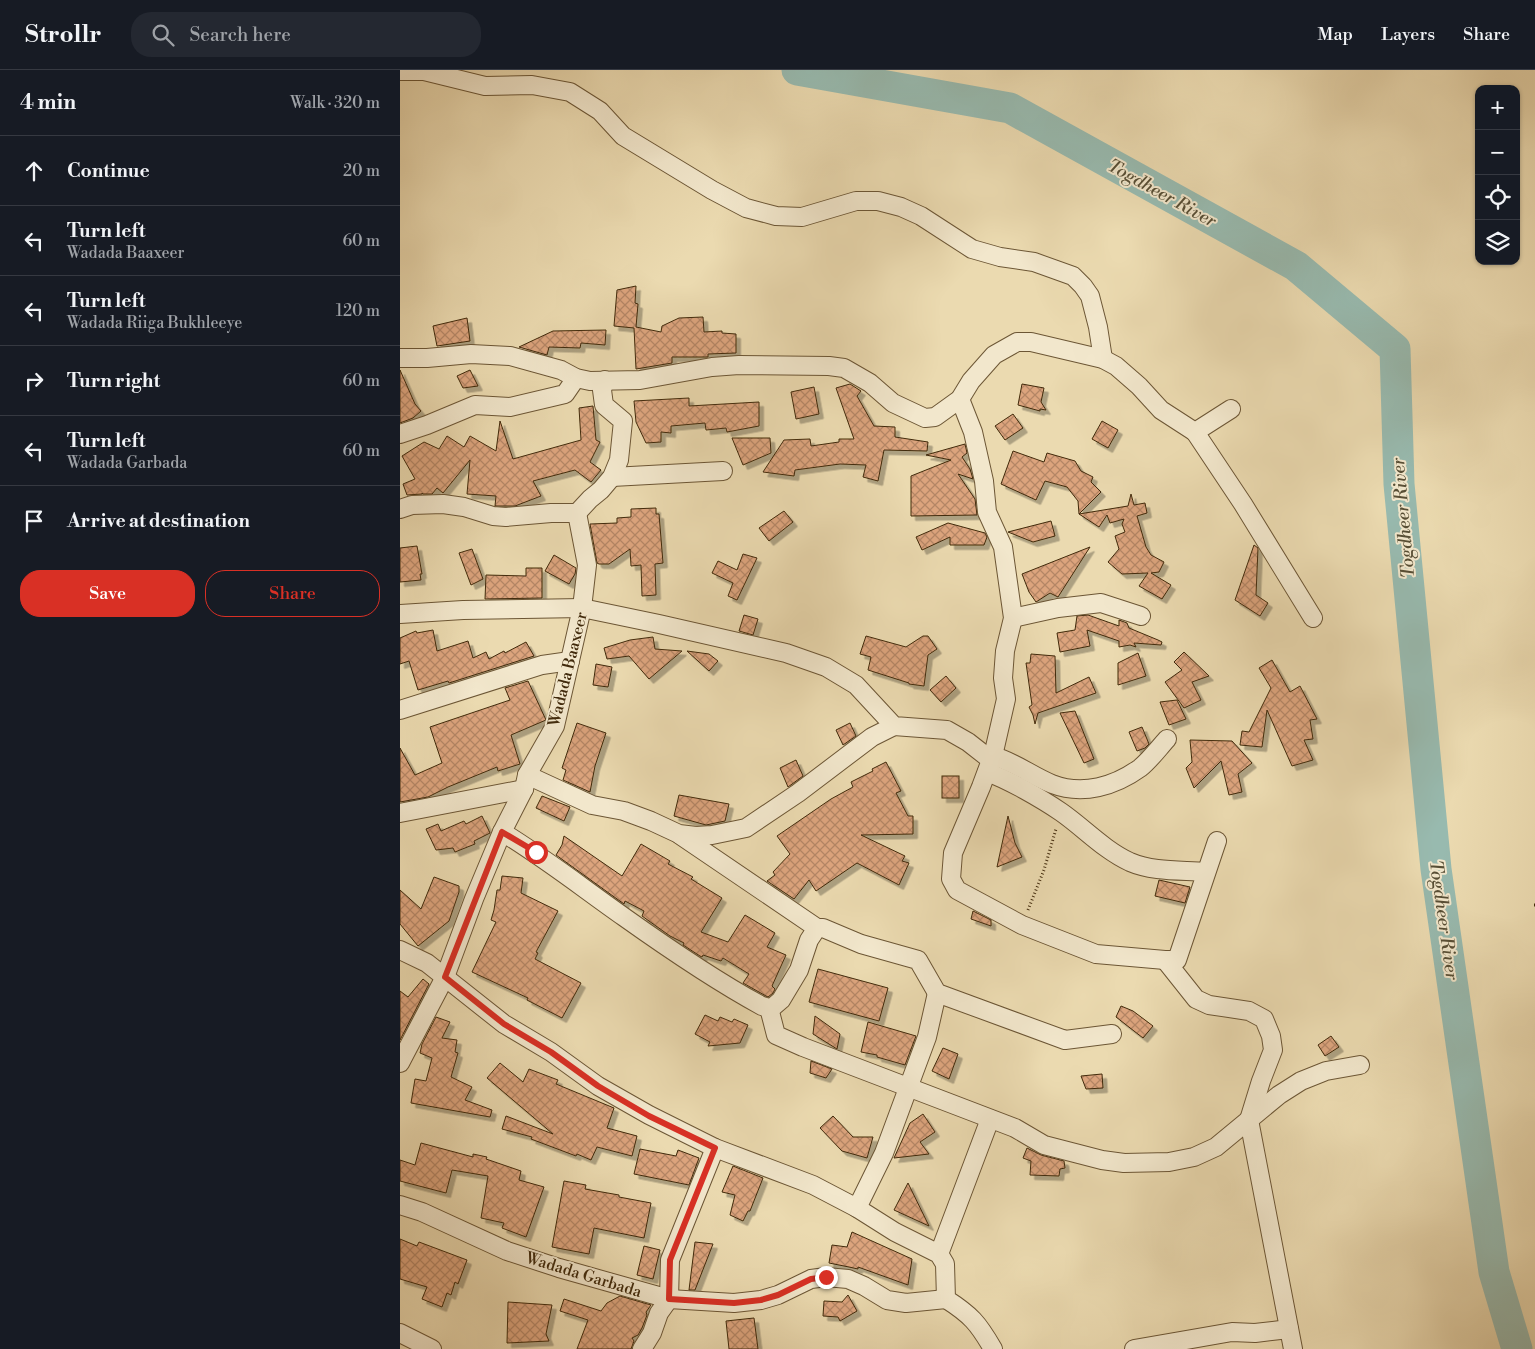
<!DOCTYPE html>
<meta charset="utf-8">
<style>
:root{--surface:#171b24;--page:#242831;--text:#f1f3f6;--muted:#9ea1a6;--line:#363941;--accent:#d93025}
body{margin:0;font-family:"Libre Bodoni",serif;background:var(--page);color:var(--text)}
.controls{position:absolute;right:15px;top:15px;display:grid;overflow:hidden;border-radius:10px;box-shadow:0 1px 4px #0004}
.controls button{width:45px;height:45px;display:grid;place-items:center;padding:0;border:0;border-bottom:1px solid var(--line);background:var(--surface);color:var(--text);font:25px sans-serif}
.stop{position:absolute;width:15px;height:15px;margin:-11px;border:4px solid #d93025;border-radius:50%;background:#fff}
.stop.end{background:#d93025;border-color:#fff;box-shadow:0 1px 5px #0008}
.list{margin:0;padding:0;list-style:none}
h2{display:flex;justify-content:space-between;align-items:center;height:65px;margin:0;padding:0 20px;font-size:21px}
h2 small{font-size:16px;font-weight:400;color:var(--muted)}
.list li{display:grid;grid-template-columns:32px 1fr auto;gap:15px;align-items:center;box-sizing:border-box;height:70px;padding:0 20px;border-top:1px solid var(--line)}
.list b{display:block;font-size:19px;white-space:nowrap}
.list p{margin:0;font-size:16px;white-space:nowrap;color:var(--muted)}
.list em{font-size:16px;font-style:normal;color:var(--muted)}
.actions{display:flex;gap:10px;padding:15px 20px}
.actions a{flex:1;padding:11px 0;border:1px solid var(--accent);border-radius:20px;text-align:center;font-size:18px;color:var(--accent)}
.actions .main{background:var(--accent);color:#fff}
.icon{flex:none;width:28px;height:28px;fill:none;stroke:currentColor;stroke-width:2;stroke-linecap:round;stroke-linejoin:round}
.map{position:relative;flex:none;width:1135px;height:1279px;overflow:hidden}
header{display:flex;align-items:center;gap:30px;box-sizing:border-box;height:70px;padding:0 25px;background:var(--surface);border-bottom:1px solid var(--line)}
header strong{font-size:24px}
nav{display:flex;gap:28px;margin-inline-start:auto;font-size:18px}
.search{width:350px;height:45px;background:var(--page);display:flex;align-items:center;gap:12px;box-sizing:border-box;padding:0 18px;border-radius:20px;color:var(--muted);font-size:19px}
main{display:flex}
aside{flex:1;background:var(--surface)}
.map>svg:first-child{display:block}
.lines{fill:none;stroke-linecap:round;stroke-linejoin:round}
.river{stroke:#98baaf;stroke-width:31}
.building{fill:url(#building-cross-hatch);stroke:#412a0c;filter:url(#shadow)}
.minor-casing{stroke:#6c5635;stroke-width:20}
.path{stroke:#412a0c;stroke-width:3;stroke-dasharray:1 2.5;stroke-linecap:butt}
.minor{stroke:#f2e7cc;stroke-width:18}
.route{stroke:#d93025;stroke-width:6}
.labels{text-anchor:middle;stroke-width:4;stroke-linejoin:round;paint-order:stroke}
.street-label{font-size:16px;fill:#412a0c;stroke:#f2e7cc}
.water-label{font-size:18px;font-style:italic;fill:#574e35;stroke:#f2e7cc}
</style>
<header>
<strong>Strollr</strong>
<div class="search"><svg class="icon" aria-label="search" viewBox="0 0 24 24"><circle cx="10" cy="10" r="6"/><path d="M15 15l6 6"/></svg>Search here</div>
<nav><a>Map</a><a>Layers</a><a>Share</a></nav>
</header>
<main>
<aside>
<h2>4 min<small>Walk · 320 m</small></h2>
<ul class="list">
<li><svg class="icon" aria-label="ahead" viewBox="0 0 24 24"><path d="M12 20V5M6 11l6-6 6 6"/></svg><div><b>Continue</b></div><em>20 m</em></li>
<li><svg class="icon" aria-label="left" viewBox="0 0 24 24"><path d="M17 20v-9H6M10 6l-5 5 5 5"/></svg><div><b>Turn left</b><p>Wadada Baaxeer</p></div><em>60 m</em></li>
<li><svg class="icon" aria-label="left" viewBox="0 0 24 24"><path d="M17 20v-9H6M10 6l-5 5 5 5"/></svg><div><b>Turn left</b><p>Wadada Riiga Bukhleeye</p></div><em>120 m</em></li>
<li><svg class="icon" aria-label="right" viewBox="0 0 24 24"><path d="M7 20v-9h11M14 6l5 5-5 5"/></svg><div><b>Turn right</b></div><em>60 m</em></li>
<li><svg class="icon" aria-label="left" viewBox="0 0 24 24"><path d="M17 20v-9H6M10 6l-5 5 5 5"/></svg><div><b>Turn left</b><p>Wadada Garbada</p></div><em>60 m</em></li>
<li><svg class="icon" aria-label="arrive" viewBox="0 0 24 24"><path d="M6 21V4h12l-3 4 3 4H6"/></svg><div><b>Arrive at destination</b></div></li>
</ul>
<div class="actions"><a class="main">Save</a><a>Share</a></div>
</aside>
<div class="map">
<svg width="1135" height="1279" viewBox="0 0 1135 1279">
<defs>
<pattern id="building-cross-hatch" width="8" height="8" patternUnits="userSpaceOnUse" patternTransform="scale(1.25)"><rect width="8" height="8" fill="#dca47d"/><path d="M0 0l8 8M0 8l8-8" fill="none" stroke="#b48665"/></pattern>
<filter id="shadow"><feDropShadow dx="4.5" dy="4.5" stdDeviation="0" flood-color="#0004"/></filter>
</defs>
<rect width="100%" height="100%" fill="#ebdab0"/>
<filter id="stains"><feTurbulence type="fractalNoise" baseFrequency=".004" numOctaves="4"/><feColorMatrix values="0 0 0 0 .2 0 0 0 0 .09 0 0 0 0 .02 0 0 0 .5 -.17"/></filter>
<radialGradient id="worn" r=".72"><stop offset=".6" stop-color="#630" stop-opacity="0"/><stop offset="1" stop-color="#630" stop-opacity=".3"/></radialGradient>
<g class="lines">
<path class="river" d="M397 0 610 38 896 196 995 279 999 414 1036 799 1094 1202 1117 1279"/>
</g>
<g class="building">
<path d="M236 216 235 233 238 234 236 257 261 262 262 256 279 248 303 247 304 262 322 261V263L336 264V283L308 284V287H272V293L236 299 234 258 214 256 217 220Z"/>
<path d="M67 248 70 271 37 276 33 256Z"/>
<path d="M206 260 205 275 181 273 180 278 149 277 147 285 119 277 153 261Z"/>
<path d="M0 300 15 334 21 341 13 348 0 353Z"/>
<path d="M70 300 78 316 63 318 57 306Z"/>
<path d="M450 314 461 321 457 326 474 356 495 357V367L528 372 527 381 484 380 478 411 463 407 466 395 440 394 395 400 394 406 363 402 384 370 410 369 411 376 439 372V369H454L436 318Z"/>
<path d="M622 314 644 318 641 332 646 340 640 339V341L618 335Z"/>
<path d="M414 317 419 344 396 349 391 322Z"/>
<path d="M289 328V336L359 332V356L327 362 326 358 306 360 305 353 271 356V363L261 362V372L246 373 236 352 234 331Z"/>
<path d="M193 336 196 370 200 372 190 392 201 400 191 412 175 400 133 411 141 426 115 436H95L96 426 67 424 70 390 43 423 37 418 32 424H23L22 423V424L7 425 3 414 15 409 2 386 24 372 39 379 47 366 64 377 70 366 96 381 100 351 113 389 181 370 179 338Z"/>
<path d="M613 344 623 358 605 370 595 356Z"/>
<path d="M702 351 718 360 708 378 692 369Z"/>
<path d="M332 368H370L371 383 343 395Z"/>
<path d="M565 374 567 383 562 387 570 399 573 409 558 404 575 429 577 445 511 446V406L551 390 526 385Z"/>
<path d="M613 381 644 392 647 383 675 391 681 401 693 407 691 412 701 422 679 444 678 431 667 417 645 411 636 430 601 414Z"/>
<path d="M731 424 734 435 745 433 747 443 737 446 746 477 751 485 764 492 759 502 751 503 771 515 762 529 739 516 748 503 722 504 708 492 719 479 715 466 725 462 722 454 724 449 710 453 707 445 699 457 679 444 728 436Z"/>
<path d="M256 438V444H259L263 493 255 494 256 525 242 526 241 495 231 496 230 479 209 494H199L197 493 190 454 217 453V448L231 447V439Z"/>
<path d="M384 441 393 452 369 471 359 458Z"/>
<path d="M651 451 655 466 633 472 608 462Z"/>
<path d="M548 453 585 463 587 467 584 475H550V467L522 480 516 467Z"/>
<path d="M854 475 858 478 856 525 868 533 860 546 835 530Z"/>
<path d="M17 476 22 504H20L21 510 0 512V478Z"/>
<path d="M690 477 658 527 650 523 636 532 629 522 622 504Z"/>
<path d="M72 479 83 509 71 515 59 483Z"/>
<path d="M343 484 357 488 337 530 328 526 333 513 312 503 318 491 337 500Z"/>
<path d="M154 485 176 498 175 504 169 514 145 501Z"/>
<path d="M126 498H142V528L85 529 86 505 126 506Z"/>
<path d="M344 545 358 549 353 565 339 561Z"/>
<path d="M688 545 719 556V550L727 553 729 558 758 570 762 572 761 575 734 573 736 577 730 575 719 577V571L687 560 690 576 660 582 657 563 675 560 677 546Z"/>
<path d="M33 560 37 581 68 571 73 588 86 582 89 589 104 581 105 583 126 572 134 586 49 613 48 611 18 620 9 591 0 594V568L16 561 17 563Z"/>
<path d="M466 566 506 577 523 566H528L537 579 528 585 524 616 509 614V613L468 600 471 587 460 584Z"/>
<path d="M253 567 255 579 282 581 249 609 229 586 207 589 204 578 230 570Z"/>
<path d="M287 581 309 584 318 591 309 601Z"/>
<path d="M784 582 809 606 792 612 801 630 784 638 765 612 782 600 774 592Z"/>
<path d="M738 583 746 606 718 615V593Z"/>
<path d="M631 584 655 586 656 623 689 607 696 623 638 643 635 654 633 645 629 637 632 635 626 593H630Z"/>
<path d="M872 590 890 622 900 616 917 649 910 650 913 669 904 670 913 690 892 696 867 640 862 677 840 675 842 661 849 662 871 618 859 598Z"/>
<path d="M196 594 212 597 208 617 193 615Z"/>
<path d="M546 606 556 618 541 632 530 620Z"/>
<path d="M128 611 146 650 111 665 120 694 98 701 97 697 48 717 28 727 0 732V678L15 705 42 693 30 657 110 630 105 618Z"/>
<path d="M777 630 786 649 769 655 760 632Z"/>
<path d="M675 641 694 689 684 693 660 643Z"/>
<path d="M177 653 206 663 195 696 190 722 163 710 166 700 162 698Z"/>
<path d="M450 653 456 666 443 675 436 660Z"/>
<path d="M742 657 749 674 745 678 737 681 729 662Z"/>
<path d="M790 670 832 671 852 693 838 704 842 722 829 725 821 691 794 718 786 698 792 692Z"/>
<path d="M396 690 403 706 388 717 380 698Z"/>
<path d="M486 692 501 721 496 723 508 746H513V764L461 765 505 786 502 791 509 793 499 815 457 793 416 821 409 810 394 829 367 811 375 805 373 802 390 784 377 766 431 729 453 717 451 712 473 701 472 699Z"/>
<rect x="542" y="706" width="17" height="22"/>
<path d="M279 725 329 734 325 751 306 755 274 746Z"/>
<path d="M142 726 170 737 164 751 136 738Z"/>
<path d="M82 746 90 763 74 771 75 774 55 782 53 778 36 780 26 759 38 754 41 761 64 751 66 754Z"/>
<path d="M608 746 615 773 622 787 597 797Z"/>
<path d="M164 766 222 806 241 774 270 791 268 794 293 807 291 809 322 828 301 862 328 872 345 845 375 863 367 877 386 885 372 916 375 919 373 923 368 927 366 926 343 913 349 904 323 888 321 891 303 885 302 887 300 886 283 875 284 873 270 866 242 846 244 841 225 831 224 834 156 785 162 775Z"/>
<path d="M102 806 123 808 121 823 158 841 136 882 138 883 135 889 181 913 162 948 127 930 128 928 72 902 96 852 91 850 94 840 97 820H100Z"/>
<path d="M34 807 59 816V822L49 851 18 876 0 854V820L21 839Z"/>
<path d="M759 810 790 817 785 833 755 826Z"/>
<path d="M573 841 591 850V856L571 849Z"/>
<path d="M418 899 488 918 479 951 409 932Z"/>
<path d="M23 909 29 914 0 970V921L8 927Z"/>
<path d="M721 936 733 941 753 956 743 968 716 947Z"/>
<path d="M305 945 318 951 320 947 332 952 334 949 348 955 340 973 308 976 310 972 295 964Z"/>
<path d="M415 946 440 964 437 979 413 964Z"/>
<path d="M36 947 50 952 42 968 57 970 55 982 58 983 51 1007 72 1017 65 1030 92 1040 90 1047 11 1033 15 1009 26 1011 32 988 20 983 22 974Z"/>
<path d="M468 952 516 966 505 995 477 987V985L461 982Z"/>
<path d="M931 966 939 977 925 986 918 975Z"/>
<path d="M543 978 558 984 549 1009 532 1001Z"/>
<path d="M411 991 432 999 426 1008 410 1003Z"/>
<path d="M100 993 123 1012 129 999 158 1010 156 1014 214 1038 207 1058 237 1066 232 1086 197 1077 191 1090 177 1084 176 1086 131 1069 132 1067 102 1059 106 1046 153 1064 87 1008Z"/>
<path d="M702 1004 703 1018 686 1019 681 1006Z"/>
<path d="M523 1044 535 1062 520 1072 529 1084 494 1088 510 1053Z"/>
<path d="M433 1046 453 1067H473L467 1088 442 1081 420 1058Z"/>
<path d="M21 1073 73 1087V1084L87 1087 86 1089 121 1101 119 1110 144 1117 126 1167 102 1158 104 1153 81 1148 88 1106 52 1100 46 1123 0 1111V1090L15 1095Z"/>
<path d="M627 1078 641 1085 664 1091 665 1098 660 1099 659 1106 630 1105 631 1091 623 1088Z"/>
<path d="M240 1079 276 1086 278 1080 299 1088 289 1115 234 1104Z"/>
<path d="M333 1096 363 1108 350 1141H348L343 1151 330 1145 335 1125 322 1122Z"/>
<path d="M164 1111 186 1115 185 1119 219 1125V1127L251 1133 244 1168 194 1158 189 1184 152 1177Z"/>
<path d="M508 1113 529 1156 494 1140Z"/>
<path d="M452 1162 512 1189 508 1215 458 1197V1199L449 1197 429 1193 432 1175 447 1177Z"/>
<path d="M0 1169 17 1176 19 1172 67 1190 58 1214 55 1212 51 1225 47 1223 42 1237 22 1229 27 1217 0 1209Z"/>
<path d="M295 1172 313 1174 295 1220H289Z"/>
<path d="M244 1176 260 1180 253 1209 237 1205Z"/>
<path d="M448 1225 457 1241 440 1251 438 1247 423 1246 424 1231 442 1232Z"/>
<path d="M220 1226 251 1235 246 1242 247 1245 242 1258 238 1265 232 1268 234 1271 231 1279H177L188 1250 160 1241 164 1229 201 1241 207 1233Z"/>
<path d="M108 1232 152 1235 146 1264 149 1271 107 1273Z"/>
<path d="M354 1248 358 1279H329L326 1251Z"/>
</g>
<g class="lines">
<defs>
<g id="minor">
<path d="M0 1H24L85 16 132 15 170 22 200 41 223 66 312 120 346 138 376 146 402 147 456 131H478L501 137 521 146 572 179 600 187 634 192 673 206 683 216 690 226 698 257 703 289"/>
<path d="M0 288H27L71 284 110 286 161 300 176 308 190 311 240 310 312 297 339 295 429 296 444 298 470 313 493 333 525 348 535 347 560 329 571 311 594 285 617 272H631L703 289 716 296 739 316 761 340 795 362 831 339"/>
<path d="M560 329 573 362 584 411 587 442 603 477 613 548 605 581 603 608 606 629 593 686"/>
<path d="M795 362 843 434 913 548"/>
<path d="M0 364 27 355 75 335 110 337 165 324 176 308"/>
<path d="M212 407 323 401"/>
<path d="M0 439 12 435 43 434 64 437 93 446 106 447 151 443H177L190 429 201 420 212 407 219 390 223 351 204 335 202 320 205 310"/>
<path d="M0 544 63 540 182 538 259 554 386 583 426 597 456 615 494 656 547 660 568 672 591 690 593 686C615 692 632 706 652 714 683 726 715 716 740 698 750 690 758 679 767 669"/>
<path d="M613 548 658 538 701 533 741 546"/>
<path d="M0 640 142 595 170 591"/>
<path d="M591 690 581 717 553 783 551 809 557 820 622 855 696 884 765 890H777L817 771"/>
<path d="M587 702C609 710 642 729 661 742 684 758 704 780 730 792 753 802 781 800 806 802"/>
<path d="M127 705 192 735 224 741 251 751 279 764 296 766 312 765 346 758 398 723 472 667 494 656"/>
<path d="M0 743 124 719"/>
<path d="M102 762C145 788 184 819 224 847 269 879 314 910 362 936L369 938 374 936 381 930 399 900 409 870 417 858H423L461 874 518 890 537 923 665 970 712 964"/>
<path d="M280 765 417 858"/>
<path d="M0 880 27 893 104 954 151 982 198 1016 249 1045 315 1078 413 1115 457 1138 495 1162 539 1184 545 1194 546 1229C571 1245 578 1253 593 1279"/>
<path d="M765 890 796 929 809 935 849 941 864 949 871 966 873 980 861 1011 849 1050 893 1279"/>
<path d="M369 938 376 965 403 977 615 1058 644 1075 702 1090 724 1093 769 1092 794 1087 816 1077 879 1025 901 1011 926 1001 960 995"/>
<path d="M0 993 45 907 74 829 102 762 124 719 127 705 155 656 182 538 187 495 177 443"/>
<path d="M0 1135 22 1142 107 1181 159 1198 269 1229 334 1233 361 1230 378 1225 411 1209 426 1207 448 1209 464 1216 487 1230 506 1233 546 1229"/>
<path d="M457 1138 484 1083 527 967 537 923"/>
<path d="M539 1184 590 1049"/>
<path d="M0 1263 32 1279"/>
<path d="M242 1279 252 1263 259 1243 269 1229 270 1190 315 1078"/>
<path d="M734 1279 832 1262 855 1263 889 1259"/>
</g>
</defs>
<use href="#minor" class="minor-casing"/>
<g class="path">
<path d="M1134 835H1135"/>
<path d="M628 840 644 800 656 759"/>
</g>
<use href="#minor" class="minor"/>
</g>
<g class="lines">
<path class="route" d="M136 782 102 762 45 907 104 954 151 982 198 1016 249 1046 315 1078 270 1190 269 1229 334 1233 361 1230 378 1225 411 1209 426 1207"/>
</g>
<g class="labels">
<g class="street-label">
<text transform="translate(167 599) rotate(-76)" y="6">Wadada Baaxeer</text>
<text transform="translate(184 1204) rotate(17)" y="6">Wadada Garbada</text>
</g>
<g class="water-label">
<text transform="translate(762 123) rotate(29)" y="6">Togdheer River</text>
<text transform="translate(1003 448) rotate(-95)" y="6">Togdheer River</text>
<text transform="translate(1044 850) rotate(82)" y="6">Togdheer River</text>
</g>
</g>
<rect width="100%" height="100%" filter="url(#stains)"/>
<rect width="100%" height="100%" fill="url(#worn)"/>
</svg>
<div class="controls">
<button>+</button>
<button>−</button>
<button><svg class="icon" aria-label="locate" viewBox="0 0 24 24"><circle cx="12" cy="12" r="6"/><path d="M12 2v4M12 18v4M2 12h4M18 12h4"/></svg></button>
<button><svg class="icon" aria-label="layers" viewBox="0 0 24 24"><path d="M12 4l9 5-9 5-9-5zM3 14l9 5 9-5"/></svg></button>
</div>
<div class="stop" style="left:136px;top:782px"></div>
<div class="stop end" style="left:426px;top:1207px"></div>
</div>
</main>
